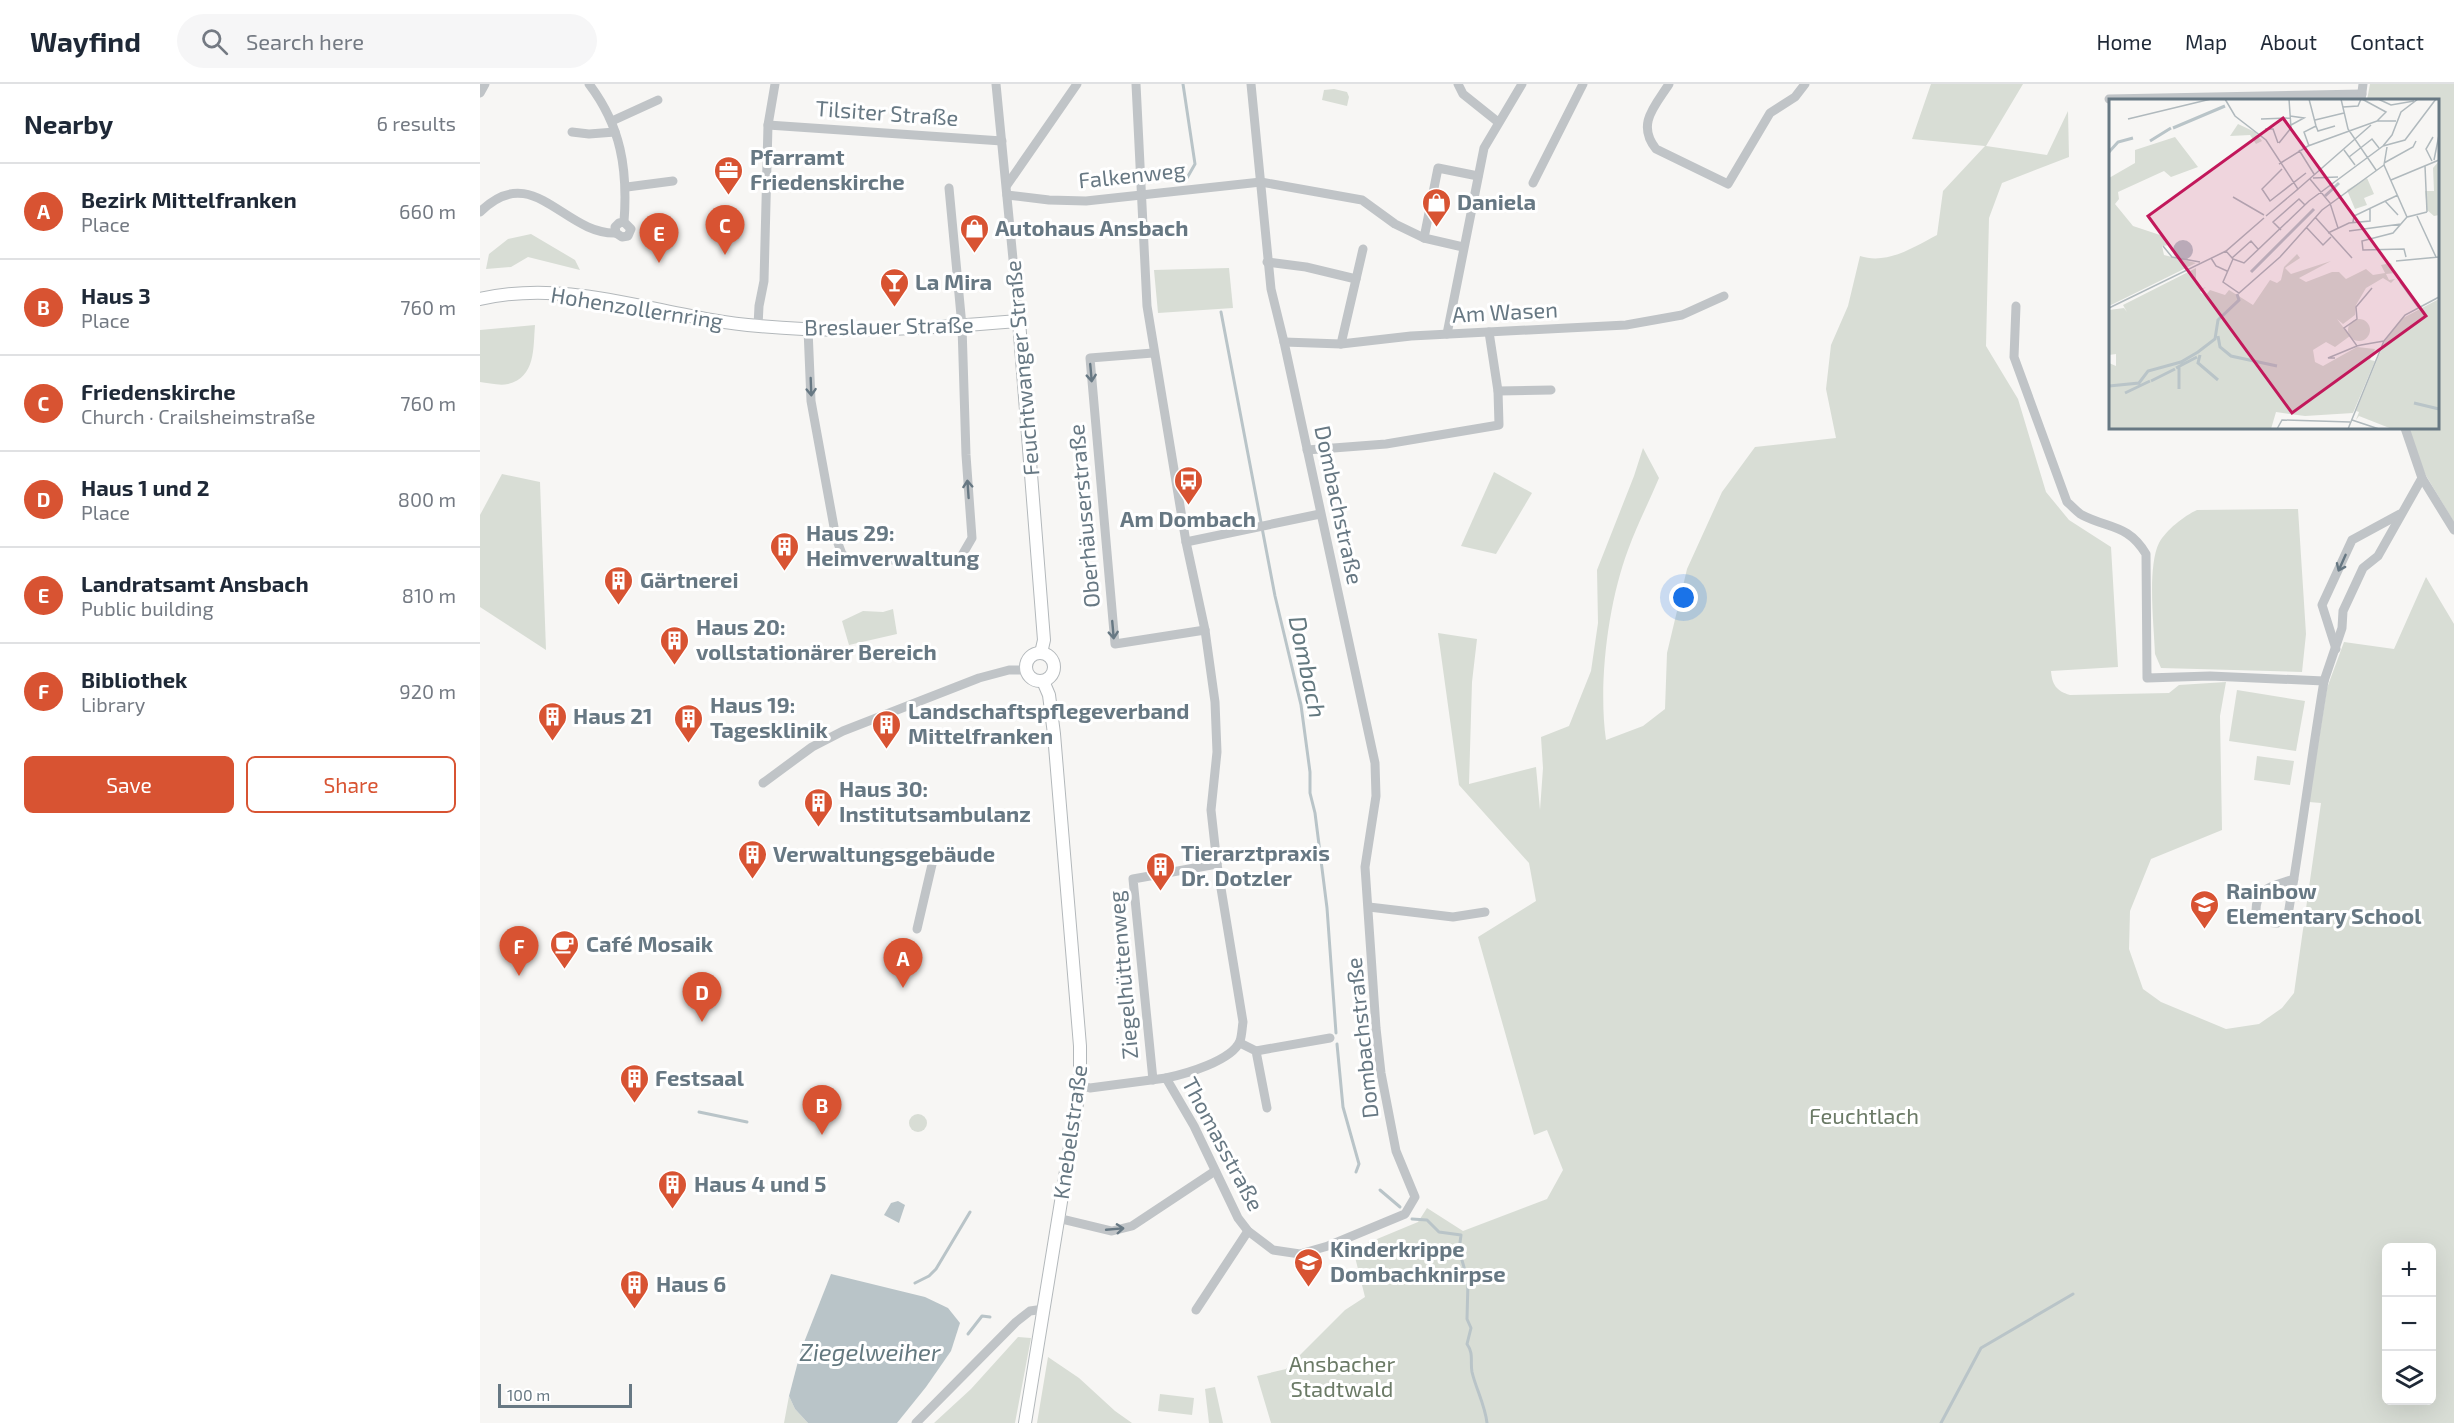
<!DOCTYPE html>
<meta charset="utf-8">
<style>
:root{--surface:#fff;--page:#f6f6f7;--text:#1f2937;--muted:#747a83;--line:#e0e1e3;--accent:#d85332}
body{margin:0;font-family:"Exo 2",sans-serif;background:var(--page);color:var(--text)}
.controls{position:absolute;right:18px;bottom:18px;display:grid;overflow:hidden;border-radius:9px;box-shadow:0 6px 24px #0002}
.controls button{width:54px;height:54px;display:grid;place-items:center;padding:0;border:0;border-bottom:2px solid var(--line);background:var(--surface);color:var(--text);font:30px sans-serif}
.scale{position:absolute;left:18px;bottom:15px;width:134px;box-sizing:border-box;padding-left:6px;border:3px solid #677883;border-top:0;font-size:16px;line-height:21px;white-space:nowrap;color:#677883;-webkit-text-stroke:4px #fff;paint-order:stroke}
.you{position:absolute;left:1204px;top:514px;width:21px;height:21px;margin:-15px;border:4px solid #fff;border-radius:50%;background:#1a73e8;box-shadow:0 0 0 9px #1a73e833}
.badge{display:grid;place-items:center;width:39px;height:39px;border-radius:50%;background:var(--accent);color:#fff;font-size:20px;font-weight:700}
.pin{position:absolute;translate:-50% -50px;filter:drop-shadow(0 2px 3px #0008)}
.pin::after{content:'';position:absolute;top:32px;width:21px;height:18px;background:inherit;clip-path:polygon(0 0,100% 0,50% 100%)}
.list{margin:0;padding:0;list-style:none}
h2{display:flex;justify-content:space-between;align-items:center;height:78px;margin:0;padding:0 24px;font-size:26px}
h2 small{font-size:20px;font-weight:400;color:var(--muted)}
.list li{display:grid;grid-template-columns:39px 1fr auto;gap:18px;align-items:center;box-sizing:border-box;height:96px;padding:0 24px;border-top:2px solid var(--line)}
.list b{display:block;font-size:22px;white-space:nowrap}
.list p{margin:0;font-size:20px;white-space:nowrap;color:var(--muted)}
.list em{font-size:20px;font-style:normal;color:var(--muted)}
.actions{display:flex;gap:12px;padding:18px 24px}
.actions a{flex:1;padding:14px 0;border:2px solid var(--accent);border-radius:9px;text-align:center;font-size:21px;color:var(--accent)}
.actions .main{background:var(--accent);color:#fff}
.icon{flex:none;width:33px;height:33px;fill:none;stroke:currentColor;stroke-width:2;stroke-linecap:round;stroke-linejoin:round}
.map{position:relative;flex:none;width:1974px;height:1339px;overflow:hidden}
header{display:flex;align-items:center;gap:36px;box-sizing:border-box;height:84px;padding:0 30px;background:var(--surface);border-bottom:2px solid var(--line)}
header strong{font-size:28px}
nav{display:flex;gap:33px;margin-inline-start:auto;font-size:21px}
.search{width:420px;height:54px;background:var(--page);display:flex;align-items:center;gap:15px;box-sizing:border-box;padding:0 21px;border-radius:33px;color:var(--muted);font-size:22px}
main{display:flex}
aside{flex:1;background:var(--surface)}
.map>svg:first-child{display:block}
.green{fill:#d8ddd5;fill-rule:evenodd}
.water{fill:#b9c4c8}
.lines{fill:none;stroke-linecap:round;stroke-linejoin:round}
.stream{stroke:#b9c4c8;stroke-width:3}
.major-casing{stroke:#b3b8bb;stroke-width:14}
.minor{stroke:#c0c4c7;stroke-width:9}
.major{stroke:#fff;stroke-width:12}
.oneway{stroke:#677883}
.labels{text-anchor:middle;stroke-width:6;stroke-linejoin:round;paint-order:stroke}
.street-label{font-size:22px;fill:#677883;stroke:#fff}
.poi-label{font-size:22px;font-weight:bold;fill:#677883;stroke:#fff;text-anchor:start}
.park-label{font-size:22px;fill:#6b7a66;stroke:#fff}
.water-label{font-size:24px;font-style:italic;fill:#63787f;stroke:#fff}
.inset-river{fill:none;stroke:#b9c4c8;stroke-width:3}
.inset-road{fill:none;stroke:#b0b9bd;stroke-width:1.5}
.view{fill:#c2185b;fill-opacity:0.15;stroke:#c2185b;stroke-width:3}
.inset-edge{fill:none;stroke:#677883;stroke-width:3}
</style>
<header>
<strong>Wayfind</strong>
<div class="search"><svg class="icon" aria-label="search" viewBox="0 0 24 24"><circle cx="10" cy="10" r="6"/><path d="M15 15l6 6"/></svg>Search here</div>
<nav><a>Home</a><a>Map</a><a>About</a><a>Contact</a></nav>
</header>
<main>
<aside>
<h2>Nearby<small>6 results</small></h2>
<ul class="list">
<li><span class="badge">A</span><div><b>Bezirk Mittelfranken</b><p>Place</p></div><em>660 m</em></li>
<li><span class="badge">B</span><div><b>Haus 3</b><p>Place</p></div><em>760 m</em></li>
<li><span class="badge">C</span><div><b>Friedenskirche</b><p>Church · Crailsheimstraße</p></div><em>760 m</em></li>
<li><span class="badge">D</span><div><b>Haus 1 und 2</b><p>Place</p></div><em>800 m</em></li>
<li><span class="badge">E</span><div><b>Landratsamt Ansbach</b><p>Public building</p></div><em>810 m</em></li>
<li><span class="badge">F</span><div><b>Bibliothek</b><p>Library</p></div><em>920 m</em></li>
</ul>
<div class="actions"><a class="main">Save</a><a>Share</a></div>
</aside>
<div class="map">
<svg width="1974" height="1339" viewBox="0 0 1974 1339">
<rect width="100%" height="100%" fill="#f7f6f4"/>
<g class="green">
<path d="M1451 0H1543L1506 62 1567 71 1588 27 1589 73 1522 99 1509 134 1506 262 1538 315 1566 408 1589 436 1631 463 1638 583 1571 587C1572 600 1576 607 1590 611L1689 609 1699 601 1746 598 1740 632 1742 746 1671 775 1650 827 1649 865 1663 905 1681 918 1746 945 1779 940 1802 924 1814 909 1841 719 1829 718 1847 604 1864 558 1914 565 1946 493 1974 540V1339H791L777 1292 806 1285 865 1226 885 1213 873 1165 938 1138 947 1124 983 1147 1067 1115 1083 1086 1067 1046 1054 1051 998 853 1056 817 1049 779 979 701 958 549 997 555 992 598 989 700 1056 683 1060 726 1063 684 1061 653 1089 642 1111 587 1118 539 1117 486 1154 392 1163 364 1179 394C1169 418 1157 441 1148 466 1128 519 1118 600 1126 656L1163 642 1185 625 1187 569 1207 485 1242 408 1275 363 1356 354 1346 305 1351 261 1368 222 1380 172C1407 181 1434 163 1457 151L1463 107 1505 62 1432 55ZM1906 1164H1952V1316H1906Z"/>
<path d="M1890 0H1974V438L1945 390 1928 344H1958V16H1887Z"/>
<path d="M854 5 867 8 869 13 867 22 842 16 844 6Z"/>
<path d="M51 150 95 176 100 186 48 173 31 183 6 185 9 170 28 155Z"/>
<path d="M749 184 753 224 678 229 674 186Z"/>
<path d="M55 241C53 264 56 293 28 300 20 302 8 299 0 298V246Z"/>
<path d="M1014 388 1052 409 1016 470 981 462Z"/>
<path d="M22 390 60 398 66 566 0 523V431Z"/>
<path d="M1818 425 1826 550 1822 588 1681 584 1675 570C1674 542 1667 483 1679 459 1686 446 1704 432 1717 426Z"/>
<path d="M413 525 417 550 369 561 362 537 383 527 403 528Z"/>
<path d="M1757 606 1825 617 1816 667 1749 657Z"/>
<path d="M1777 672 1814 677 1810 701 1774 696Z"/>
<circle cx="438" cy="1039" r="9"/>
<path d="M538 1253 551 1254 535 1339H454L491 1305Z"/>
<path d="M568 1273 599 1294 635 1327 652 1339H557Z"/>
<path d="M735 1303 743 1339H729L725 1305Z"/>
<path d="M680 1310 714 1314 712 1331 678 1327Z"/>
<path d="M309 1312 315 1325 328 1339H304Z"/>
</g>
<g class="water">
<path d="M418 1117 425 1121 419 1139 404 1131 411 1119Z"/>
<path d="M351 1190 445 1213 468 1224 480 1239 471 1267 446 1303 417 1339H328L315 1325 309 1312 321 1266Z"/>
</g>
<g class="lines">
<g class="stream">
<path d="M703 0 715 80 707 94"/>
<path d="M741 228 795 512 821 621 830 688V709L835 729 847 824 856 949"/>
<path d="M857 960 863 1023 879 1080 876 1088"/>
<path d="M219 1028 267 1038"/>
<path d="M900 1106 920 1123"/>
<path d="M932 1135 947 1136 959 1148 981 1151 979 1166 988 1197 987 1235 991 1244 987 1260C994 1270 990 1277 992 1288 996 1305 1005 1321 1007 1339"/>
<path d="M435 1199 449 1192 456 1185 490 1128"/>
<path d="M488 1250 502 1232 510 1233"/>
<path d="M1461 1339 1501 1264 1593 1210"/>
</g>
<defs>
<g id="major">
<path d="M0 215C94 193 186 235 279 242 365 250 453 244 539 237L564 556 561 569"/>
<circle cx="560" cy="583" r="14"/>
<path d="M545 1339 600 1001V962L574 650 569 611 563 597"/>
</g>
</defs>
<use href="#major" class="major-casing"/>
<g class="minor">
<path d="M109 0C141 42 148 85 144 138L151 145 148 152 142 153 136 149 135 143 139 139 144 138"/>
<path d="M516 0 539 237"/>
<path d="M656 0 667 222 706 458 725 546 735 618 737 668 731 726 737 780 763 938C762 944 762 951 760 957 752 977 705 990 686 994"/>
<path d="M978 0 983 10 1018 38"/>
<path d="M1189 0C1175 22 1156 40 1176 65L1248 100 1290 29 1315 13 1325 0"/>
<path d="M0 9 5 0"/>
<path d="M1629 15 1882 10"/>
<path d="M1881 16 1883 0"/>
<path d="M132 37 178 16"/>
<path d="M288 41 522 57"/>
<path d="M92 48 109 50 135 48"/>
<path d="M1053 99 1103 0"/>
<path d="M527 101 597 0"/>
<path d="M147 103 193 97"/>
<path d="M527 111 569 116 606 117 781 98 882 116 915 140 944 154 983 163"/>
<path d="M0 128C53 75 84 151 136 149"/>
<path d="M944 154 958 84 998 92"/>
<path d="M787 178 826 183 876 195"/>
<path d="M1536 222 1534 273 1587 418C1592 422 1597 428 1602 431 1629 445 1648 440 1666 470L1667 594 1730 592 1844 597 1862 544 1863 527 1883 484 1898 472 1942 394"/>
<path d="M278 242 279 222 284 197 288 41 295 0"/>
<path d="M328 245 331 317 356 454 362 470 369 476H474L481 473 492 454 486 371 482 242 469 104"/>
<path d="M967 250 1004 64 1042 0"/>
<path d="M804 258 861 260 931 252 1146 241 1202 231 1244 212"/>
<path d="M861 260 883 165"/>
<path d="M673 269 610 274 635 560 725 546"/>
<path d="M1018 307 1071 306"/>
<path d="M1925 344 1942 394 1974 446"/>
<path d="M827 366 906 360 1019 341 1018 307 1009 248"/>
<path d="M706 458 840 430"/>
<path d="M1856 565 1842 521 1872 456 1920 430"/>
<path d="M283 699 332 663 363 647 499 594 529 586H546"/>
<path d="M1814 795C1793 802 1775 803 1776 829L1784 838 1797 839 1808 831C1821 754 1831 675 1844 597"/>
<path d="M889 823 973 833 1005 828"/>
<path d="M437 845 454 772"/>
<path d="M760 959 776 967 787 1024"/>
<path d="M776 967 850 954"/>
<path d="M673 996 653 795 737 780"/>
<path d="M600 1001 610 1004 686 994 714 1042 758 1134 768 1147 793 1166 820 1170 848 1162 925 1130 935 1113 916 1067 901 989 896 944 885 783 896 712 895 679 804 258 791 205 771 0"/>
<path d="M578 1134 632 1147 652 1142 735 1087"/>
<path d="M716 1226 768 1147"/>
<path d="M436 1339 536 1238 550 1227 564 1225"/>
</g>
<use href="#major" class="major"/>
</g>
<defs><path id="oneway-shaft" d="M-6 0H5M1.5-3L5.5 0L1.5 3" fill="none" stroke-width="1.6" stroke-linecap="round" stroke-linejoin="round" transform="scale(1.5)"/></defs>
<g class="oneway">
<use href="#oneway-shaft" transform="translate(611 289) rotate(85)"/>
<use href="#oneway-shaft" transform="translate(331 303) rotate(88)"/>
<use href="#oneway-shaft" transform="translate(488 405) rotate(-94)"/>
<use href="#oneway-shaft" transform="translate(1862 479) rotate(114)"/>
<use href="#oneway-shaft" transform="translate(633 546) rotate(85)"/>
<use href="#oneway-shaft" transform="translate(635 1145) rotate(-5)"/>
</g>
<defs>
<symbol id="office-pin" viewBox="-11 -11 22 30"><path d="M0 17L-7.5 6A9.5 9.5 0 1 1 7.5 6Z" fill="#d85332" stroke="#fff"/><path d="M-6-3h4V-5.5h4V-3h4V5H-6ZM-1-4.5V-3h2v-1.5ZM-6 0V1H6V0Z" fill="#fff"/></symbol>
<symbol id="shop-pin" viewBox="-11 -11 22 30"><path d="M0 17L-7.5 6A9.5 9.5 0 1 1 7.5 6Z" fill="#d85332" stroke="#fff"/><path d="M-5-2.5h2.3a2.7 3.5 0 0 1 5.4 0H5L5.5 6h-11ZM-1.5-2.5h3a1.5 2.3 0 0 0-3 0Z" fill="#fff"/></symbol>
<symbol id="bar-pin" viewBox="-11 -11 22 30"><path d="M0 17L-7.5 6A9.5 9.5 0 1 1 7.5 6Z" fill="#d85332" stroke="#fff"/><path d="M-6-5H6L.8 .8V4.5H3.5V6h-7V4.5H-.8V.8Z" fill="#fff"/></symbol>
<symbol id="bus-pin" viewBox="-11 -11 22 30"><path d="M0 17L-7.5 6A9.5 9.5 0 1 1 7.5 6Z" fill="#d85332" stroke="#fff"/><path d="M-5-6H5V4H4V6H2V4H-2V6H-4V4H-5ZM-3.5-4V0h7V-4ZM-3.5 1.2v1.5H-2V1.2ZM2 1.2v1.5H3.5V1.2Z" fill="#fff"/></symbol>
<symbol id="building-pin" viewBox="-11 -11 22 30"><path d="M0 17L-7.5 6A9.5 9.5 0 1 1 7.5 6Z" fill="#d85332" stroke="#fff"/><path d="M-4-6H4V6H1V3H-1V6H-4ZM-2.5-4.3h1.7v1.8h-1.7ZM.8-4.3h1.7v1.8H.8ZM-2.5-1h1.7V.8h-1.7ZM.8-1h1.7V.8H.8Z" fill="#fff"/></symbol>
<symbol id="school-pin" viewBox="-11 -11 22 30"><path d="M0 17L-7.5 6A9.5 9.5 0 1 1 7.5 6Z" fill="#d85332" stroke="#fff"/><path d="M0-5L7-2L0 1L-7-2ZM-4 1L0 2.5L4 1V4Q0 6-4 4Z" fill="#fff"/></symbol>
<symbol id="cafe-pin" viewBox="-11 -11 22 30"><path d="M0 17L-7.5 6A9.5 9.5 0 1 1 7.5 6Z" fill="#d85332" stroke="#fff"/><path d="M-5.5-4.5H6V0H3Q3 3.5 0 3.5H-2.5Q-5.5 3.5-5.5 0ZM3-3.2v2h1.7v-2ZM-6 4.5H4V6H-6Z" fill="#fff"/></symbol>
</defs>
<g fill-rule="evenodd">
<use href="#office-pin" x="232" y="70" width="33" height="45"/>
<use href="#shop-pin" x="940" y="102" width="33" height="45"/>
<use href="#shop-pin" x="478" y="128" width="33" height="45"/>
<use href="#bar-pin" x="398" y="182" width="33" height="45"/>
<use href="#bus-pin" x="692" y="380" width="33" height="45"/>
<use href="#building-pin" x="288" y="446" width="33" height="45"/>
<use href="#building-pin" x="122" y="480" width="33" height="45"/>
<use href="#building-pin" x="178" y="540" width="33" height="45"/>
<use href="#building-pin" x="56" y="616" width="33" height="45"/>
<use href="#building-pin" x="192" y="618" width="33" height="45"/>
<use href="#building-pin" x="390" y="624" width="33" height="45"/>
<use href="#building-pin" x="322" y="702" width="33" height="45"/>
<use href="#building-pin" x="256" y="754" width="33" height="45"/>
<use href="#building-pin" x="664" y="766" width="33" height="45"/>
<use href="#school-pin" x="1708" y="804" width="33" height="45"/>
<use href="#cafe-pin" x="68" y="844" width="33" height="45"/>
<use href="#building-pin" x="138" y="978" width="33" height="45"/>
<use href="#building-pin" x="176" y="1084" width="33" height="45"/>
<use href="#school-pin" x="812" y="1162" width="33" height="45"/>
<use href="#building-pin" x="138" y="1184" width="33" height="45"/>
</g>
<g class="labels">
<g class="street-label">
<text transform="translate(407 29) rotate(4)" y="8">Tilsiter Straße</text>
<text transform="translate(652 91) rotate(-6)" y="8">Falkenweg</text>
<text transform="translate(157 224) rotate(9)" y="8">Hohenzollernring</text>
<text transform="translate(1025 228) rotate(-3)" y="8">Am Wasen</text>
<text transform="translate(409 242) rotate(-1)" y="8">Breslauer Straße</text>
<text transform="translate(542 284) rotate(-95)" y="8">Feuchtwanger Straße</text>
<text transform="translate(859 421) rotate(78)" y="8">Dombachstraße</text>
<text transform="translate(604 432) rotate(-95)" y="8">Oberhäuserstraße</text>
<text transform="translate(643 891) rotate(-95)" y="8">Ziegelhüttenweg</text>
<text transform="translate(882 954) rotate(-96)" y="8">Dombachstraße</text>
<text transform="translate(590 1048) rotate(-82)" y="8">Knebelstraße</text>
<text transform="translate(743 1060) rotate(62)" y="8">Thomasstraße</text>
</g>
<g class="poi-label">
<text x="270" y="81">Pfarramt<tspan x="270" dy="25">Friedenskirche</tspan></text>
<text x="977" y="126">Daniela</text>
<text x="515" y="152">Autohaus Ansbach</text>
<text x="435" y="206">La Mira</text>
<text x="708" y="443" text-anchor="middle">Am Dombach</text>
<text x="326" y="457">Haus 29:<tspan x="326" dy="25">Heimverwaltung</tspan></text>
<text x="160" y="504">Gärtnerei</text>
<text x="216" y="551">Haus 20:<tspan x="216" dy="25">vollstationärer Bereich</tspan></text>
<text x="230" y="629">Haus 19:<tspan x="230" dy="25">Tagesklinik</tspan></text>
<text x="428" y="635">Landschaftspflegeverband<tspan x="428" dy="25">Mittelfranken</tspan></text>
<text x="93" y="640">Haus 21</text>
<text x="359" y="713">Haus 30:<tspan x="359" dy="25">Institutsambulanz</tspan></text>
<text x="701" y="777">Tierarztpraxis<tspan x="701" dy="25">Dr. Dotzler</tspan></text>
<text x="293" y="778">Verwaltungsgebäude</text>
<text x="1746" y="815">Rainbow<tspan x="1746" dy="25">Elementary School</tspan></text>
<text x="106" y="868">Café Mosaik</text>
<text x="175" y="1002">Festsaal</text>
<text x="214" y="1108">Haus 4 und 5</text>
<text x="850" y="1173">Kinderkrippe<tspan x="850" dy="25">Dombachknirpse</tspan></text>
<text x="176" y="1208">Haus 6</text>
</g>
<g class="park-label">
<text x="1384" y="1040">Feuchtlach</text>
<text x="862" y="1288">Ansbacher<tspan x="862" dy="25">Stadtwald</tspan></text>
</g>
<g class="water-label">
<text transform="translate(827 583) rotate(78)" y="8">Dombach</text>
<text x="390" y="1277">Ziegelweiher</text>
</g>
</g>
<g transform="translate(1629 15)">
<rect width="330" height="330" fill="#f7f6f4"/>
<path d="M129 25 146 33 153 42 147 45 141 36 121 37ZM66 38 89 68 62 78 55 72 9 93 10 100 6 105 24 127 54 137 61 146 53 147 55 156 87 164 0 207V79L26 64V51ZM330 62V116L325 117 318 111 316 92H325L324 69ZM258 79 265 95 255 99 258 106 246 110 238 91ZM188 155 191 159 176 169 182 175 222 162 190 179 197 183 223 173H230L237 180 257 170 264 176 276 174 272 166 282 164 286 174 277 175 280 181 286 180 282 184 274 179 257 189 247 206 246 216 234 225 228 220 241 237 226 248 217 243 204 251 206 263 214 267 248 248 266 250 261 261 266 262 244 314 196 317 167 313 162 330H0V264L7 267V255L0 256V211L15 209 18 213 14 206 87 169V183L92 190 97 188 91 193 96 197 101 191 116 196 120 191 144 206 161 181 168 184 172 181 175 168ZM330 200V330H283L250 317 247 321 250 313 247 312 276 242 292 220ZM239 231a11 11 0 1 1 22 0a11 11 0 1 1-22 0Z" fill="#d8ddd5"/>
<path d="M64 151a10 10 0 1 1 20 0a10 10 0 1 1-20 0Z" fill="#b9c4c8"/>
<path class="inset-river" d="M64 29 116 7M41 42 62 29M0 53 9 43 24 39M216 97 230 84M142 173 205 110M109 237 111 248 122 257 168 267M91 256 89 264 109 281M70 268V290M67 269 88 258M42 282 66 270M0 287 30 284 39 272 72 263 89 253 106 240 109 221 130 201 128 195M16 294 41 282M305 304 330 310"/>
<path class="inset-road" d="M116 0 126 17 157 41 189 90 157 117M200 0 207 27M232 0 239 30 267 71M253 0 277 13 268 22M269 0 282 6 305 2M234 8 249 7 252 0M181 17 195 19 182 26M19 20 102 0M152 20 181 19M206 21 235 14M207 27 209 32 226 27M156 30H164L169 44M170 44 182 29 180 0M200 47 195 33 207 27M274 47 296 41 327 0M190 51 205 75M235 51 246 66M240 58 263 40 270 49M325 61 330 36M323 62 317 50 324 38M275 64 304 48 307 42M170 65 199 47 243 31 268 22H287M275 66 298 118 318 113M275 66 278 48M316 67 318 113M173 70 153 90 161 102 197 74M204 79 229 78M201 80 221 104 229 129M282 81 330 61M189 90 262 26M124 98 155 116M276 102 289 116M308 117 327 158M206 118 243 159M244 123 245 117 289 96M197 128 214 146 222 138M172 131 164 123 190 100 196 106M240 132 292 125M219 134 240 124 261 122V110M54 147 63 158 91 163M117 152 124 160 114 183 130 194 171 158 213 111 275 66M297 158 295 150 254 151 253 142 284 134 298 118M102 159 107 167 118 172M123 159 142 142 149 150M124 160 135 164 200 102 274 47 283 36 292 13 309 0M287 162 330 158M291 183 309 208M0 209 117 152 155 119M252 246 248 247 235 229 248 220 247 208 263 189M252 246 275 242M226 259H219L248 247M243 321 270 330M168 330 173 321 241 323M239 330 275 242 296 216 330 198"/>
<path class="view" d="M174 19 317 217 183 314 39 117Z"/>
<rect width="330" height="330" class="inset-edge"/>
</g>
</svg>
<div class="controls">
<button>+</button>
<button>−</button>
<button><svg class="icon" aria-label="layers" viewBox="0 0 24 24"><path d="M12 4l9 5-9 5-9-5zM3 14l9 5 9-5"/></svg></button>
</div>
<div class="scale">100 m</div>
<div class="you"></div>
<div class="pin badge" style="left:423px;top:904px">A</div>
<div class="pin badge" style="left:342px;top:1051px">B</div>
<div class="pin badge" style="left:245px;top:171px">C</div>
<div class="pin badge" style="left:222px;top:938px">D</div>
<div class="pin badge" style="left:179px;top:179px">E</div>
<div class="pin badge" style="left:39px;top:892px">F</div>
</div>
</main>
